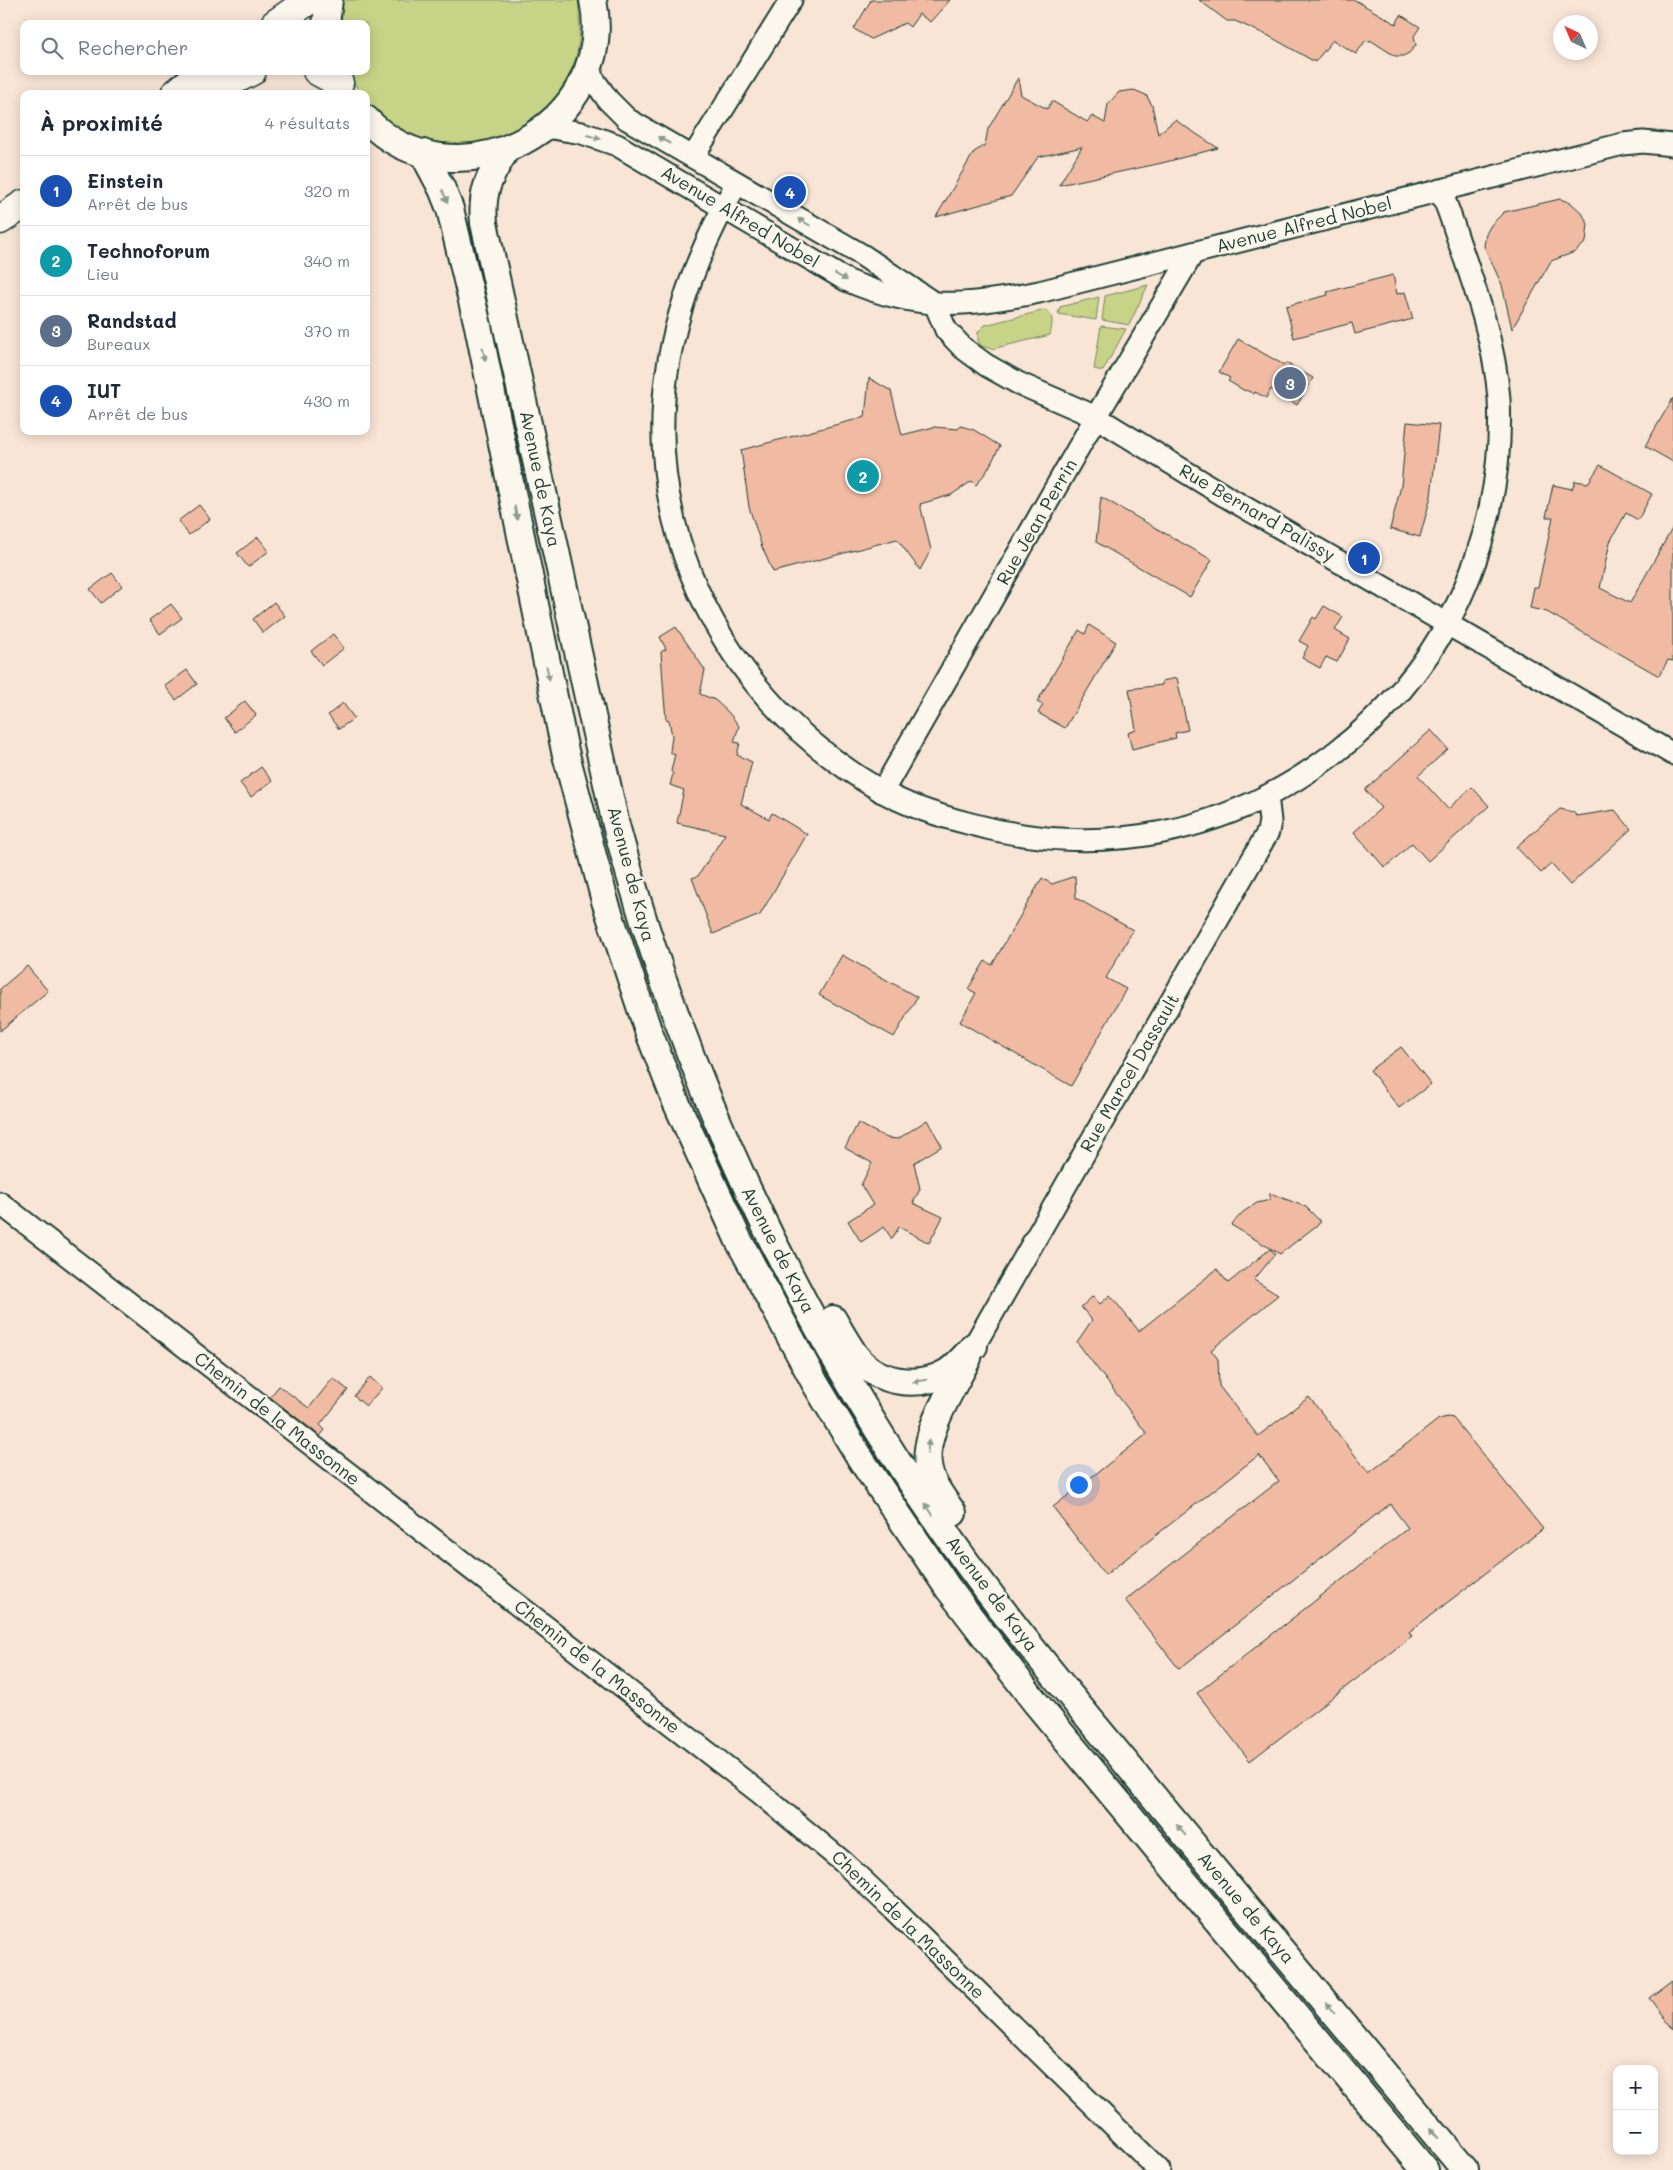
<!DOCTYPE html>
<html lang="fr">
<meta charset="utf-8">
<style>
:root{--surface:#fff;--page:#f2f2f3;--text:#1f2937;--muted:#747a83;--line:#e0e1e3;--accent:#b45309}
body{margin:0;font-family:Mali,sans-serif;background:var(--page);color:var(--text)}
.controls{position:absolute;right:15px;bottom:15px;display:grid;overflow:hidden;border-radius:10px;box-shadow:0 2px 12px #0003}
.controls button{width:45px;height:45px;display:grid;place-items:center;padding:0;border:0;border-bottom:1px solid var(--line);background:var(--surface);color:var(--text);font:25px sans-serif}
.compass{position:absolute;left:1553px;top:15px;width:45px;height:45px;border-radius:50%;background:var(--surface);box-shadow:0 2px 12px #0003;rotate:316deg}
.you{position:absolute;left:1078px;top:1484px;width:18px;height:18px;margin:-12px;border:4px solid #fff;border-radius:50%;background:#1a73e8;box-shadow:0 0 0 8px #1a73e833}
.badge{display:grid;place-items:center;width:32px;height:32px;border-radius:50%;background:var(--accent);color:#fff;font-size:16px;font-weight:700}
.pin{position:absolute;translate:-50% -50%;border:2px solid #fff;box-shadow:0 1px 5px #0006}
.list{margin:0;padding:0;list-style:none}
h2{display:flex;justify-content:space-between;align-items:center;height:65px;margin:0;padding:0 20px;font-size:21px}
h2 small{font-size:16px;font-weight:400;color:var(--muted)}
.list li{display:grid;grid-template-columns:32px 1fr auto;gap:15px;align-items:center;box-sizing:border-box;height:70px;padding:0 20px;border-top:1px solid var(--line)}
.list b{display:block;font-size:19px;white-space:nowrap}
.list p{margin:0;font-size:16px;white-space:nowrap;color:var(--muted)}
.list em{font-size:16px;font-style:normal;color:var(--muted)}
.icon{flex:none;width:28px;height:28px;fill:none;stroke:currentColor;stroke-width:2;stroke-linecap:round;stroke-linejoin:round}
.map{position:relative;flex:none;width:1673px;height:2170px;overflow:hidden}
.search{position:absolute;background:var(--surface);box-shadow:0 2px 12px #0003;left:20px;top:20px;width:350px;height:55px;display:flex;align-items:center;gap:12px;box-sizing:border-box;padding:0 18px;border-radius:10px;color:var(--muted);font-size:19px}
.panel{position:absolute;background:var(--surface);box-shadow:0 2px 12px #0003;left:20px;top:90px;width:350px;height:345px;border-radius:10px}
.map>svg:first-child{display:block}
.green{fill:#c7d487;stroke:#73885e}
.building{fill:#f0bba2;stroke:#1f3d34}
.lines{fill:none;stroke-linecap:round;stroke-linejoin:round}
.minor-casing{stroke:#1f3d34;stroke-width:25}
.major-casing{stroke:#1f3d34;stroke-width:30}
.highway-casing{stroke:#1f3d34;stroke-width:31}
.minor{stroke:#fbf7ec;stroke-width:21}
.major{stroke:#fbf7ec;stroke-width:26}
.highway{stroke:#fbf7ec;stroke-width:28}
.oneway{fill:#8d9a90}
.labels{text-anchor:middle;stroke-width:4.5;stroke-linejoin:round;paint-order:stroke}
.street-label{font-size:18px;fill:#1f3d34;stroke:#fbf7ec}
</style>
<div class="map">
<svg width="1673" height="2170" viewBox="0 0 1673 2170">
<rect width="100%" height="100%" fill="#f8e5d6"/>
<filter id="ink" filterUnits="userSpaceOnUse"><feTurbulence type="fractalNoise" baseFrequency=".02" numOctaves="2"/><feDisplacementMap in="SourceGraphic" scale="10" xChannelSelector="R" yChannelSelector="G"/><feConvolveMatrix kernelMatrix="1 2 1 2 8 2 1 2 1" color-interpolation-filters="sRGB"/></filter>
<g filter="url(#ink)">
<g class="green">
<path d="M341 0H578C580 19 581 38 576 57 546 151 431 174 366 101V94H360L348 71H366V24H339Z"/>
<path d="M1148 285 1129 325 1102 320 1105 296Z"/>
<path d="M1099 297 1096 320 1058 314 1060 307Z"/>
<path d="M1045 310C1055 316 1052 325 1050 335L992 349 981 346 978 341V332L985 325Z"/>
<path d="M1101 326 1126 329 1103 371 1094 369Z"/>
</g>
<g class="building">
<path d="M871 0H950L930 22 919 14 910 27 905 23 871 39 854 29Z"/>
<path d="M1199 0H1355L1396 24 1401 15 1420 27 1414 36 1416 45 1409 53 1403 56H1395L1370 40 1369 42 1366 40 1356 54 1333 40 1315 62 1269 36 1235 21H1227Z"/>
<path d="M1018 78 1021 95 1047 109 1052 101 1087 122 1092 116 1105 123 1108 104 1119 92 1134 90 1146 95 1152 105 1158 134 1175 120 1218 148 1162 163 1059 185 1082 147 1038 157 1011 196 936 217 974 152 985 145 988 129Z"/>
<path d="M1560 199 1571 203 1582 213 1588 224 1586 242 1575 252 1551 261 1512 329 1502 285 1484 246 1486 234 1491 225 1504 212Z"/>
<path d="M1393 275 1397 294 1405 292 1413 319 1355 334 1352 323 1294 338 1286 306 1328 295 1327 292Z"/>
<path d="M1238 339 1284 365 1286 363 1313 378 1297 405 1271 389 1266 398 1255 392 1254 394 1246 390 1245 391 1228 381 1230 378 1219 372Z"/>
<path d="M869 378 891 391 902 435 934 427 958 429 961 426 974 430 1000 446 987 471 976 485 972 481 951 495 920 504 931 550 920 570 897 539 773 572 762 547 749 507 741 450 865 417Z"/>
<path d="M1673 398V462L1645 446Z"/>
<path d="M1407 422 1439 425 1431 496 1420 537 1390 529 1401 486Z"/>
<path d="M1600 465 1652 494 1638 520 1626 513 1610 542 1600 588 1630 603 1673 527V661L1668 660 1659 676 1547 612 1530 608 1534 587H1538L1553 517H1546L1553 485 1572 489 1575 481 1588 483Z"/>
<path d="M1101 497 1212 560 1190 597 1096 542Z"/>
<path d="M199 505 210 519 189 535 178 521Z"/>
<path d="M258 537 269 551 248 567 237 553Z"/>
<path d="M112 573 122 586 101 603 90 589Z"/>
<path d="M274 602 285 616 263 633 253 619Z"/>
<path d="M171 604 182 618 160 634 149 620Z"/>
<path d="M1324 606 1343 617 1335 630 1350 639 1337 662 1326 657 1320 668 1302 658 1308 646 1299 641 1313 617 1316 619Z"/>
<path d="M1089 625 1116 642 1065 728 1038 713 1043 705 1037 702 1079 630 1085 634Z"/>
<path d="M676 627 705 670 700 694 715 700 729 713 739 726 734 742 740 743 737 755 752 762 741 804 769 819 772 813 807 834 760 915 713 934 692 878 698 876 725 834 677 823 684 790 670 785 673 774 671 771 675 754 670 752 672 736 669 720 666 719 664 697 661 652 666 649 660 637Z"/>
<path d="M333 634 344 648 322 665 311 651Z"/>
<path d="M187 670 197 684 176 700 165 686Z"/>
<path d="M1177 678 1188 730 1175 733 1176 738 1132 749 1128 733 1136 730 1129 689 1162 685V681Z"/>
<path d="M245 701 256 715 235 732 224 718Z"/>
<path d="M343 703 354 718 339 729 328 715Z"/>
<path d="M1431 730 1448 749 1418 776 1448 809 1472 787 1489 806 1428 861 1412 843 1385 868 1354 832 1381 808 1365 790Z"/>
<path d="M261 767 272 781 251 797 240 783Z"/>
<path d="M1560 809 1573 812 1577 816 1615 810 1631 829 1570 885 1551 864 1541 873 1516 847Z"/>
<path d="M1075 876 1076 898 1133 930 1106 978 1126 989 1071 1086 960 1022 976 993 968 989 985 961 992 965 1042 878 1052 884Z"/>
<path d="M842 955 917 997 894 1037 819 995Z"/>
<path d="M27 966 48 991 0 1031V989Z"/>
<path d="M1401 1047 1431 1084 1399 1108 1370 1070Z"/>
<path d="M927 1120 942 1146 914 1163 920 1189 913 1203 943 1217 929 1243 899 1227 892 1239 884 1227 861 1242 848 1221 873 1205 861 1185 872 1163 845 1148 858 1123 887 1138 898 1139Z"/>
<path d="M1270 1193 1306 1207 1321 1222 1280 1254 1231 1225 1243 1212 1257 1203 1270 1200Z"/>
<path d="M1270 1249 1275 1254 1254 1280 1278 1295 1211 1350 1218 1359 1219 1386 1258 1436 1309 1397 1369 1473 1439 1419 1448 1417 1453 1418 1543 1529 1409 1632 1412 1636 1250 1761 1197 1693 1408 1528 1390 1504 1179 1669 1125 1600 1279 1481 1259 1455 1105 1575 1053 1507 1147 1434 1077 1342 1092 1320 1081 1307 1093 1296 1100 1304 1110 1295 1139 1331 1217 1269 1228 1283Z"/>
<path d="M370 1377 382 1388 366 1406 354 1396Z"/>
<path d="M333 1378 348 1390 320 1425 325 1430 320 1436 270 1397 279 1386 309 1408Z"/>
<path d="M1673 1980V2029L1649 1998Z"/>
</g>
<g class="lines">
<defs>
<g id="minor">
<path d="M587 70 608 100 627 119 862 255 932 302"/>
<path d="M546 127 582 133 617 145 846 280C918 311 964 307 1039 292L1623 144 1643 142 1673 145"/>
<path d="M693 157 791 0"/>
<path d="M737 183C665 308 637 437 691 574 728 666 793 739 878 789 906 806 940 816 971 824 1099 859 1226 835 1332 755 1384 716 1425 668 1454 611 1486 547 1503 471 1499 399 1495 345 1477 293 1459 242 1453 224 1448 207 1440 190"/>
<path d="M935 304 946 330 963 348 986 365 1018 383 1096 417 1225 496 1673 754"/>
<path d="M882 792 1096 417 1193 253"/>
<path d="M0 1203 760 1793 843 1862 892 1908 1159 2170"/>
<path d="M974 1346 1268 832 1270 821 1267 796"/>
</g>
<g id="major">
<path d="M326 24 329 0"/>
<path d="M366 119C455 212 619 125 593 0"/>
<path d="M506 150C489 177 481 191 484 223L616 825C682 1075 793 1312 940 1525 1001 1614 1071 1696 1139 1779 1247 1910 1357 2040 1465 2170"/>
<path d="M423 153 442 189 450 209 478 326 565 751 605 901 648 1030 676 1102 738 1239 815 1383 862 1461 948 1588 1036 1703 1425 2170"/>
<path d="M833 1319C840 1331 847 1344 855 1355 876 1383 917 1389 946 1373 956 1367 966 1355 974 1346"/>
<path d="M953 1513C944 1499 930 1483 928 1465 923 1432 953 1388 968 1358"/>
</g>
<g id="highway">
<path d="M275 24 309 0"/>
<path d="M317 71 339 83"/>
<path d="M175 94 203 71"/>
<path d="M207 94 252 71"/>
<path d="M0 220 24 204"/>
</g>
</defs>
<use href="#minor" class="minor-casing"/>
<use href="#major" class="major-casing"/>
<use href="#highway" class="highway-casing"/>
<use href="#minor" class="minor"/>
<use href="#major" class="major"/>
<use href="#highway" class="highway"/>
</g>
<defs><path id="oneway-solid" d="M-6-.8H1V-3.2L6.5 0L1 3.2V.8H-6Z" transform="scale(1.25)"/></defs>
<g class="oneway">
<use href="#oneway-solid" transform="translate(594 137) rotate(16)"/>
<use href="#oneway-solid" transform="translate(664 140) rotate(-150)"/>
<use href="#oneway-solid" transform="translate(445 196) rotate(68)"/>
<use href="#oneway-solid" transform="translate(804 222) rotate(-150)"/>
<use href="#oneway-solid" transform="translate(841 277) rotate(29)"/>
<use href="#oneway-solid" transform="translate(484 354) rotate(78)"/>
<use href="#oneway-solid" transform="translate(516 513) rotate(79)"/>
<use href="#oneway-solid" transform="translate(548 673) rotate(78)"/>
<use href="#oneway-solid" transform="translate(920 1381) rotate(171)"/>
<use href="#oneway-solid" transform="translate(928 1447) rotate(-84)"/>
<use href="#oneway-solid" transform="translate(929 1509) rotate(-123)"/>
<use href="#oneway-solid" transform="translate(1181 1830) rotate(-129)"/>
<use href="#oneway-solid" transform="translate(1330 2008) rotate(-130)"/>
<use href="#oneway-solid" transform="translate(1434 2133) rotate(-130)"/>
</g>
</g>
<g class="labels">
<g class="street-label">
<text transform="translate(740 217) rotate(31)" y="6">Avenue Alfred Nobel</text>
<text transform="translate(1304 225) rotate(-14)" y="6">Avenue Alfred Nobel</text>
<text transform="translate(540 479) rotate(78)" y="6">Avenue de Kaya</text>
<text transform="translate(1257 513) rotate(30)" y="6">Rue Bernard Palissy</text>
<text transform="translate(1037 522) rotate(-60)" y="6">Rue Jean Perrin</text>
<text transform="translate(631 874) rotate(75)" y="6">Avenue de Kaya</text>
<text transform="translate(1130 1073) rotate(-60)" y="6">Rue Marcel Dassault</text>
<text transform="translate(778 1250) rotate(63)" y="6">Avenue de Kaya</text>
<text transform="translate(277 1419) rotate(38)" y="6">Chemin de la Massonne</text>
<text transform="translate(992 1594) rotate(53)" y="6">Avenue de Kaya</text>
<text transform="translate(597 1667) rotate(38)" y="6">Chemin de la Massonne</text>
<text transform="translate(1246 1908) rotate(50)" y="6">Avenue de Kaya</text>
<text transform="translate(908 1925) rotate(44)" y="6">Chemin de la Massonne</text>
</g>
</g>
</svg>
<div class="controls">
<button>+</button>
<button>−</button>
</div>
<svg class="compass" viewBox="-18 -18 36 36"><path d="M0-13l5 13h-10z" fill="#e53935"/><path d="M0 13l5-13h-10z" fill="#747a83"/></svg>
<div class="you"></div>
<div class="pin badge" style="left:1364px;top:558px;background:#1a4fb4">1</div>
<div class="pin badge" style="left:863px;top:476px;background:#0f9aa8">2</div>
<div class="pin badge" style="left:1290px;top:383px;background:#5c6f8a">3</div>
<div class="pin badge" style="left:790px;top:192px;background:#1a4fb4">4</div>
<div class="search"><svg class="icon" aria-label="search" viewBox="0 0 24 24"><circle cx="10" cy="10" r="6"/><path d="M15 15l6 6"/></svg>Rechercher</div>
<section class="panel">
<h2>À proximité<small>4 résultats</small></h2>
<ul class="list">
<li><span class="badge" style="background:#1a4fb4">1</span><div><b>Einstein</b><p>Arrêt de bus</p></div><em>320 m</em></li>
<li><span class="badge" style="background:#0f9aa8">2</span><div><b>Technoforum</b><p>Lieu</p></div><em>340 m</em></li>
<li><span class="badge" style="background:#5c6f8a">3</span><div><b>Randstad</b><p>Bureaux</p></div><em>370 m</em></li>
<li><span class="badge" style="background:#1a4fb4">4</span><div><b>IUT</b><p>Arrêt de bus</p></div><em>430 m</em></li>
</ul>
</section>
</div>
